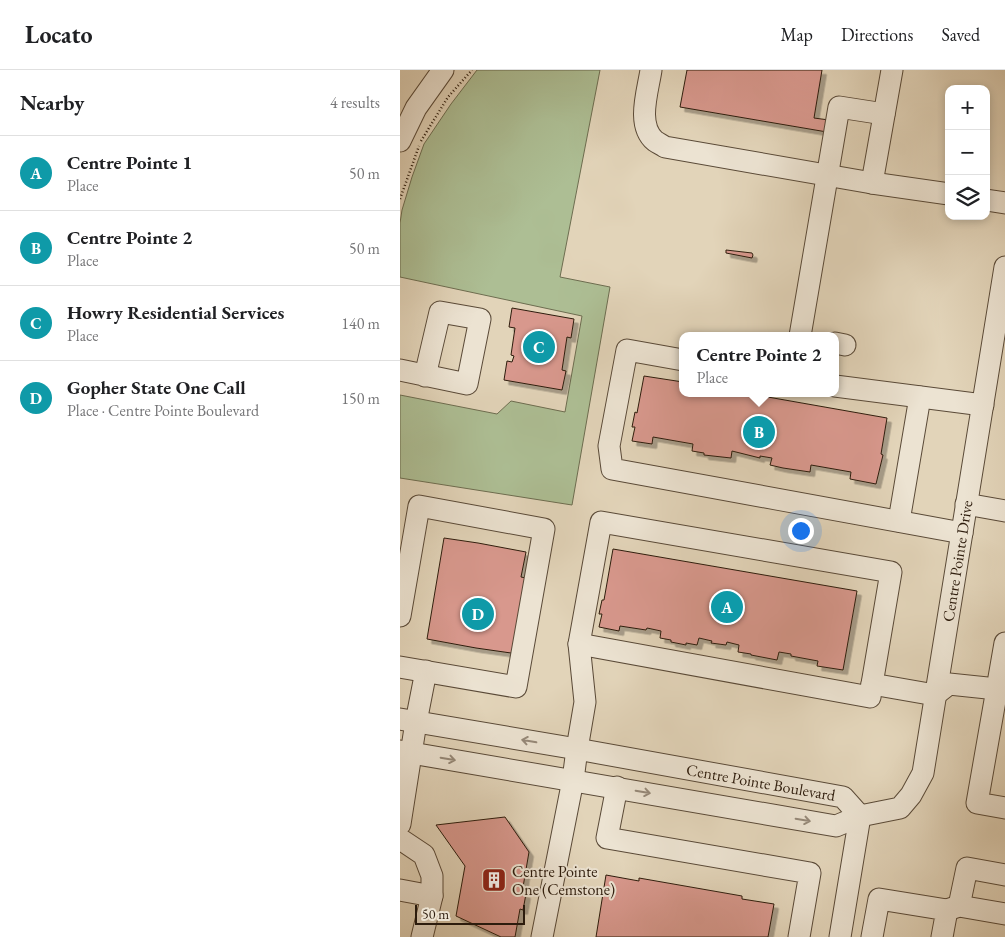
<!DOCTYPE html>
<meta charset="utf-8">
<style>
:root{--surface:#fff;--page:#f6f6f6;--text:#202124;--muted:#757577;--line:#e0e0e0;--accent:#d93025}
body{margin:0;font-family:"EB Garamond",serif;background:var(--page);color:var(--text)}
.controls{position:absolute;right:15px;top:15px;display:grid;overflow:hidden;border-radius:10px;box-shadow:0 2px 8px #0003}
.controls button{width:45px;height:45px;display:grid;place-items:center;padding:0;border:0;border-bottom:1px solid var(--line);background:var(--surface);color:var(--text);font:25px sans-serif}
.scale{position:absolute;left:15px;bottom:12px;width:110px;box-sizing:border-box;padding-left:5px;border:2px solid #2d1c0d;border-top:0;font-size:14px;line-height:18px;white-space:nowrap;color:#2d1c0d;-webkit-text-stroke:4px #ece3d2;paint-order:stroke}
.you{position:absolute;left:400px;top:460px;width:18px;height:18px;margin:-12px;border:4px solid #fff;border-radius:50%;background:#1a73e8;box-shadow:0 0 0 8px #1a73e833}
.badge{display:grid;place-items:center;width:32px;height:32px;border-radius:50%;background:var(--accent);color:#fff;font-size:16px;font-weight:700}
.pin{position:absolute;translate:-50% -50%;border:2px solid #fff;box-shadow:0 1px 5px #0006}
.popup{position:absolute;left:279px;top:262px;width:160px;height:65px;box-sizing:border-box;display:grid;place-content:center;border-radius:10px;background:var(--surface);filter:drop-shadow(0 1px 4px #0005);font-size:16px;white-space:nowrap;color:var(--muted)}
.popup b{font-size:19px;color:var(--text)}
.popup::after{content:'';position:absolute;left:50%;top:100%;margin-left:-10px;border:10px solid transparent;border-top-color:var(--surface)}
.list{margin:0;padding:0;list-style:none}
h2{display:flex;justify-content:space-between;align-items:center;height:65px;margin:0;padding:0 20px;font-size:21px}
h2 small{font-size:16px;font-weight:400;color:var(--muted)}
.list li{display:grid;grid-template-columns:32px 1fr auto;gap:15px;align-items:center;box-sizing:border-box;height:75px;padding:0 20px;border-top:1px solid var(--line)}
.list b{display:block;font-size:19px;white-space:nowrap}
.list p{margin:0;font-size:16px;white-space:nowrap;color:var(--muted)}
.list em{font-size:16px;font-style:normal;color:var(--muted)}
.icon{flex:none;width:28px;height:28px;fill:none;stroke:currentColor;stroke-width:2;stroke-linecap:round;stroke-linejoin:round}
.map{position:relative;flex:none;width:605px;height:867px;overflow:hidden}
header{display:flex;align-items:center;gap:30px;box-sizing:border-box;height:70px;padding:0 25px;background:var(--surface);border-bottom:1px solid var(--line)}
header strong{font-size:24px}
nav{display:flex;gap:28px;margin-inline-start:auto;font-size:18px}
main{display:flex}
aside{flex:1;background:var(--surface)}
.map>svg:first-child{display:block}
.green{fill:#adbe94;stroke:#6d6d50}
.building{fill:#d8988d;stroke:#2d1c0d;filter:url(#shadow)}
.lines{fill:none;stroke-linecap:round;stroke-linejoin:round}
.minor-casing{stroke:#5a4a38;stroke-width:23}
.path{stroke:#2d1c0d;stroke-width:2.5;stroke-dasharray:1 2.5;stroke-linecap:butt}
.minor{stroke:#ece3d2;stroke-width:21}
.oneway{stroke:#968979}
.labels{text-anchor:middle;stroke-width:4;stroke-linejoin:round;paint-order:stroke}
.street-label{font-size:16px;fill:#2d1c0d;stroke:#ece3d2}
.poi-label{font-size:16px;fill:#2d1c0d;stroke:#ece3d2;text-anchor:start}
</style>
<header>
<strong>Locato</strong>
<nav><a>Map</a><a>Directions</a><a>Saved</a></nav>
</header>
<main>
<aside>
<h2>Nearby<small>4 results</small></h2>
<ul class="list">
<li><span class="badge" style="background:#0f9aa8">A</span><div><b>Centre Pointe 1</b><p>Place</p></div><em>50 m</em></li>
<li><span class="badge" style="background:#0f9aa8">B</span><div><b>Centre Pointe 2</b><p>Place</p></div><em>50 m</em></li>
<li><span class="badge" style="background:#0f9aa8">C</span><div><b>Howry Residential Services</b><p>Place</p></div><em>140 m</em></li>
<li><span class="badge" style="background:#0f9aa8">D</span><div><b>Gopher State One Call</b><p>Place · Centre Pointe Boulevard</p></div><em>150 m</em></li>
</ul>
</aside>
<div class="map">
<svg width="605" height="867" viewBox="0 0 605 867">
<defs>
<filter id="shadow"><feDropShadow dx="4.5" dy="4.5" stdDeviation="0" flood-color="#0004"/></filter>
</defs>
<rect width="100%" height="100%" fill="#e2d4b9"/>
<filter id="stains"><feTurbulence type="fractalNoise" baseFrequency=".004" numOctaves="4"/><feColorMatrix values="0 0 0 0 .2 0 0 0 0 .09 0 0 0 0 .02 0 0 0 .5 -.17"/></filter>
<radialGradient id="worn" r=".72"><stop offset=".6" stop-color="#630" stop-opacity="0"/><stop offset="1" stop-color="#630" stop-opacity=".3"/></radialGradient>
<path class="green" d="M77 0H200L160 207 210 217 172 435 0 408V325L97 344 111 331 165 342 182 246 0 207V153L2 140 12 107 24 74 51 34Z"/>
<g class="building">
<path d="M287 0H422L414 48 429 50 427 62 280 37Z"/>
<path d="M326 180 352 183 353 185 352 188 326 183Z"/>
<path d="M112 238 174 249 171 268 167 267 162 300 166 301 162 320 104 310 107 291 112 292 114 286 111 285 115 258 109 257Z"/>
<path d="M244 306 283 312V323H345L487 348 481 384 483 385 476 414 450 409 451 402 411 395 410 402 383 398 370 395 372 388 360 386V388L332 381 331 388 304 385V383L292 381 293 374 253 367 252 374 232 371 235 357H232L235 342 237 343Z"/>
<path d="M44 468 78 473 126 482 121 507 131 509 118 584 76 578 27 569Z"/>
<path d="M213 479 457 521 443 600 417 596 418 591 391 586V584L379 582 377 590 351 585V584L338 582 339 575 327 572 326 575 311 573 312 571 299 568 297 575 286 573V575L271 572V570L260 568 261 561 247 558 246 560 220 556 219 561 199 557 202 544H199L202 530H204Z"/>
<path d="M105 747 129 782 122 823 126 824 123 840 120 839 115 867H101L56 846 65 796 36 755Z"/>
<path d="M206 805 239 811V808L342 826V829L374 834 368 867H196Z"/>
</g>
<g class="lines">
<defs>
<g id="minor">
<path d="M251 0C248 21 236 55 255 71 258 73 262 75 265 77L472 113 492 0"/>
<path d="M0 71 16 38 43 0"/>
<path d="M472 113 549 124"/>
<path d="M586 130 605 133"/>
<path d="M400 266 439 37 484 44"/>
<path d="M435 273 445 275"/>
<path d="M283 290 227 280 209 376 212 399 562 463"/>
<path d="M0 300 67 314 80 249 40 242 25 306"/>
<path d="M435 316 583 335"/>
<path d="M566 434 605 441"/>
<path d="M499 451 520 327"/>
<path d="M0 546 19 436 144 459 116 617 0 597"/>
<path d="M179 574 470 627 472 614"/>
<path d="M597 619 577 733 605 738"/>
<path d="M0 649 177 679 443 727 460 746"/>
<path d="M0 681 436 756 460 746 500 738 511 725 523 703 605 197"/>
<path d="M217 717 207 768 410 803 399 867"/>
<path d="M0 754 16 652 26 601"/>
<path d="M0 769 24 785 32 806V826L22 867"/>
<path d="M0 820 32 826"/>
<path d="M559 836 567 798 605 805"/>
<path d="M547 840 559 836 605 844"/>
<path d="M142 867 173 710 177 679 185 632 179 574 201 452 491 502 472 614 535 625 549 614 597 619 605 573"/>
<path d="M440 867 460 746"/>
<path d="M472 867 479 829 547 840 542 867"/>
</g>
</defs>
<use href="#minor" class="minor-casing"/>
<g class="path">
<path d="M21 71 48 27 72 0"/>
<path d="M0 129 19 76"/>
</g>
<use href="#minor" class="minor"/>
</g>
<defs><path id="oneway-shaft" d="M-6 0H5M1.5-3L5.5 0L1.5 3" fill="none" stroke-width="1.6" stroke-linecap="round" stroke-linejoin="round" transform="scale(1.25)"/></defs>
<g class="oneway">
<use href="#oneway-shaft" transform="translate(129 671) rotate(-170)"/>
<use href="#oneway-shaft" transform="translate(48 689) rotate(10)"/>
<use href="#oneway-shaft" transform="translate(243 722) rotate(10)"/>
<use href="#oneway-shaft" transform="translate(403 750) rotate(10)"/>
</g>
<defs>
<symbol id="building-square" viewBox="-11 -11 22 22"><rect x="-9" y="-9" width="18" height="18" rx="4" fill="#8f2418" stroke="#ece3d2"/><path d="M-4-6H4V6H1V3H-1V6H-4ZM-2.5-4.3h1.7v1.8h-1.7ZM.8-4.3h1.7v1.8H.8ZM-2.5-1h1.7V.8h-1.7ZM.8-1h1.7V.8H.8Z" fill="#fff"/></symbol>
</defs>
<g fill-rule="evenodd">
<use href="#building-square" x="80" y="796" width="28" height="28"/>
</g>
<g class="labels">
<g class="street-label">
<text transform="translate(557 491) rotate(-81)" y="6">Centre Pointe Drive</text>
<text transform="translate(361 712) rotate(10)" y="6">Centre Pointe Boulevard</text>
</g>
<g class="poi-label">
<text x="112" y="807">Centre Pointe<tspan x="112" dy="18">One (Cemstone)</tspan></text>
</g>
</g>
<rect width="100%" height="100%" filter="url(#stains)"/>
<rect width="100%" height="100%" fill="url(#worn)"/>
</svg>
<div class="controls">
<button>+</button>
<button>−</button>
<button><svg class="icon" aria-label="layers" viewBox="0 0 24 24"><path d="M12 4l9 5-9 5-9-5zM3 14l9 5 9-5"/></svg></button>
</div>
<div class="scale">50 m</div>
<div class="you"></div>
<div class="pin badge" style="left:327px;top:537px;background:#0f9aa8">A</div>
<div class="pin badge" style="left:359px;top:362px;background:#0f9aa8">B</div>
<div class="popup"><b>Centre Pointe 2</b>Place</div>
<div class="pin badge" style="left:139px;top:277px;background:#0f9aa8">C</div>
<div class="pin badge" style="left:78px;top:544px;background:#0f9aa8">D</div>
</div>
</main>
